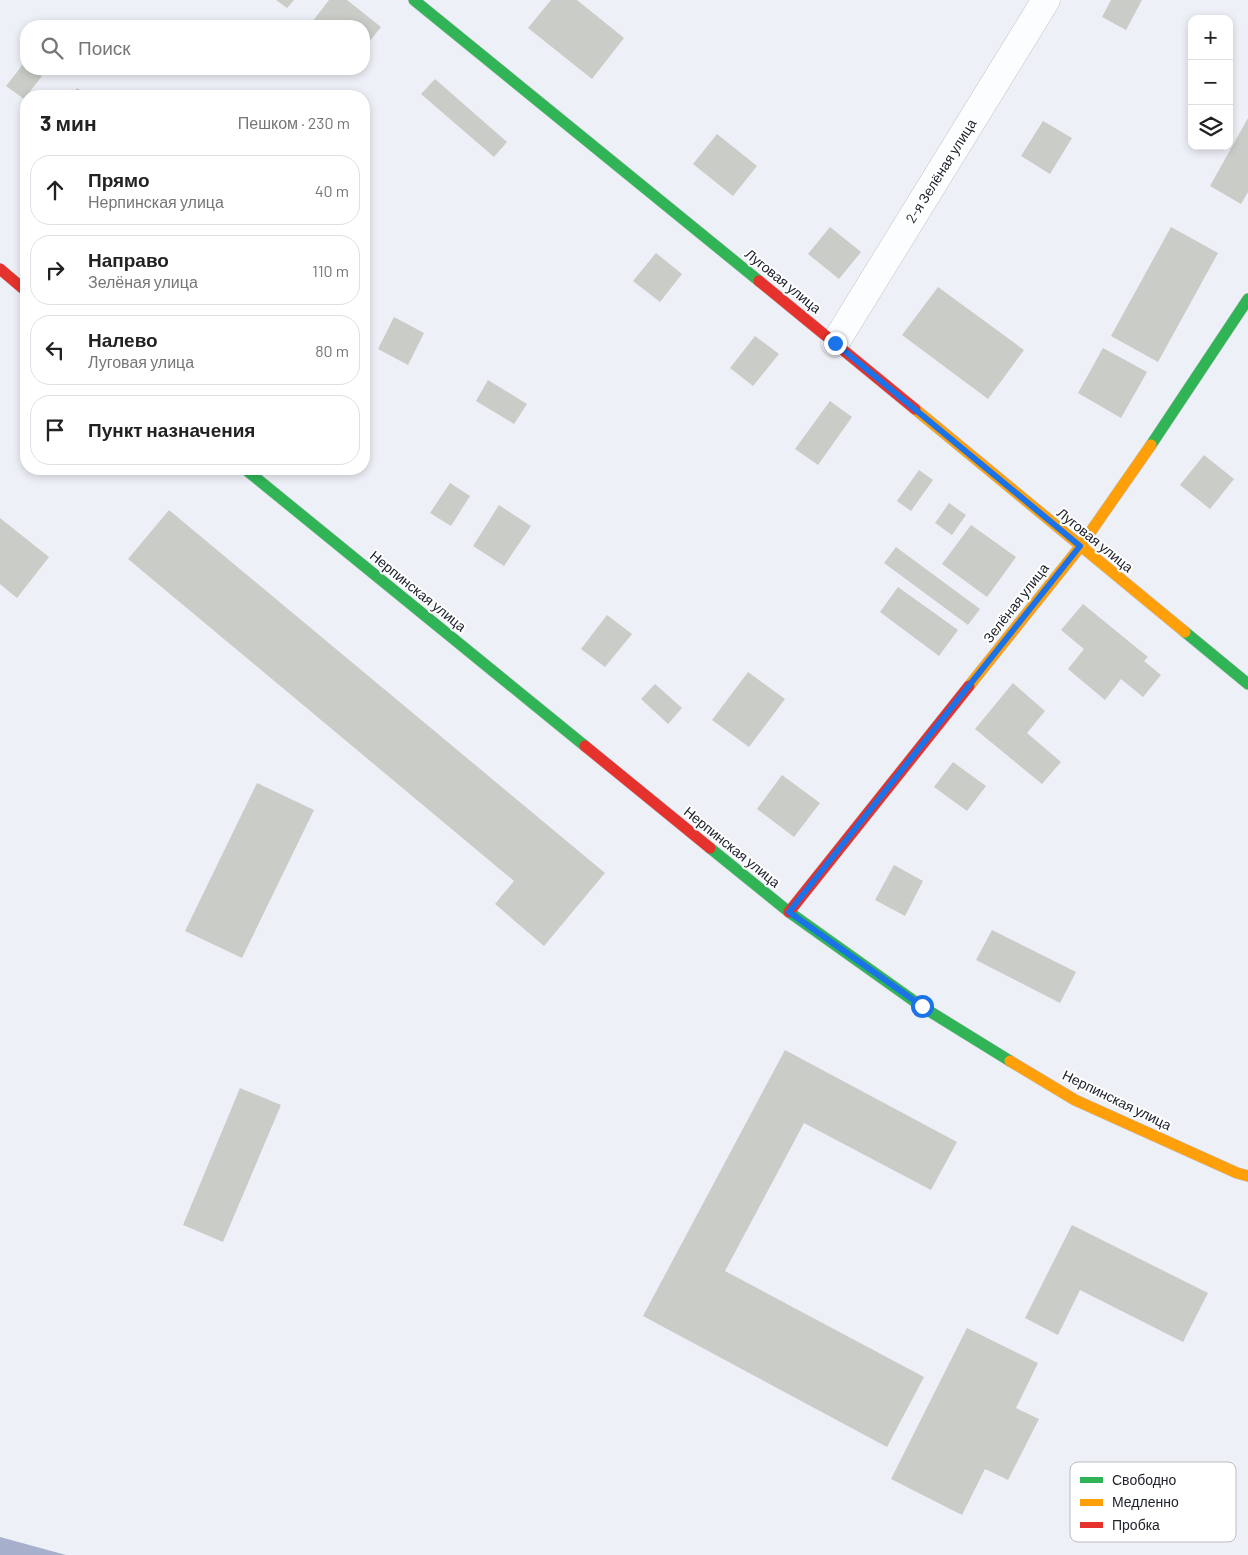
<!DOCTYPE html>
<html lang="ru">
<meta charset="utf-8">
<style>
:root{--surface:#fff;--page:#f6f6f6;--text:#222;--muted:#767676;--line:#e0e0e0}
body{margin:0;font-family:Barlow,sans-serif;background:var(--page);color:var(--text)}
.controls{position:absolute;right:15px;top:15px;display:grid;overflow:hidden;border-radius:10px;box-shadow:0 2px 8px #0003}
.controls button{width:45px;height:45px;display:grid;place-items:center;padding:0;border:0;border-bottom:1px solid var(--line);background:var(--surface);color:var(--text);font:25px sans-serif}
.stop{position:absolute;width:15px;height:15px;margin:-11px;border:4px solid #1a73e8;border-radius:50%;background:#fff}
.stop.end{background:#1a73e8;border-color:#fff;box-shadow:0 1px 5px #0008}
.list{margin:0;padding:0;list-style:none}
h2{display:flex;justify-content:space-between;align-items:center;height:65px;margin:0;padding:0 20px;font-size:21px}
h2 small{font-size:16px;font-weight:400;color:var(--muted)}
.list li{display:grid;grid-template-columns:32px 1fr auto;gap:15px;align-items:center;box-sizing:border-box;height:70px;margin:0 10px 10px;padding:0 10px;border:1px solid var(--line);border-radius:20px}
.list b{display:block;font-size:19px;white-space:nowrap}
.list p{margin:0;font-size:16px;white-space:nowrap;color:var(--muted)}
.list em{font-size:16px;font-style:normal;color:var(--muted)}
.icon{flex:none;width:28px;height:28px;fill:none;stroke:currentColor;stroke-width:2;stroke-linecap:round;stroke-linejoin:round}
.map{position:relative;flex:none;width:1248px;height:1555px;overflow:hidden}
.search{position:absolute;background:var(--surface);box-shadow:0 2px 8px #0003;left:20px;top:20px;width:350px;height:55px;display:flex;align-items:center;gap:12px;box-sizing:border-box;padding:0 18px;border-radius:20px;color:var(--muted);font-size:19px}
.panel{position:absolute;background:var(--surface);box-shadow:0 2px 8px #0003;left:20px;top:90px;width:350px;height:385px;border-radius:20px}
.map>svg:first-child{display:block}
.water{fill:#a6b0cc}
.building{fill:#caccc7}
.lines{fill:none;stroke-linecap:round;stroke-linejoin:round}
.street-casing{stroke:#c2c5ce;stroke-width:29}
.fast-casing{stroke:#c2c5ce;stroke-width:12}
.slow-casing{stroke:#c2c5ce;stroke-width:12}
.jam-casing{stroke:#c2c5ce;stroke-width:12}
.street{stroke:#fcfdfe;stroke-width:28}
.fast{stroke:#30b455;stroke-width:11}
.slow{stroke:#ff9f0a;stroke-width:11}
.jam{stroke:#e5322d;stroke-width:11}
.route{stroke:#1a73e8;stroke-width:6}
.labels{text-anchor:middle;stroke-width:4;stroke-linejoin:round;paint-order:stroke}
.street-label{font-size:14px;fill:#20242f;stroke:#fff}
.key{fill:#fff;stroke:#bcbdc1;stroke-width:1}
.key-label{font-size:14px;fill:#20242f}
</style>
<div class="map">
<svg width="1248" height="1555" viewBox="0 0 1248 1555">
<rect width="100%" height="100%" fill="#eef0f7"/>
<path class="water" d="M0 1537 66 1555H0Z"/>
<g class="building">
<path d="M276 0H294L287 8Z"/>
<path d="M329 0H347L381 27 364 48V26H309Z"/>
<path d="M551 0H577L624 38 592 79 528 28Z"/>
<path d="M1111 0H1142L1126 30 1102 17Z"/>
<path d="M24 63 26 65V69H32L42 76 24 99 6 86Z"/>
<path d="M334 69H347L342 75Z"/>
<path d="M435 79 507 142 494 157 421 94Z"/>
<path d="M77 88 89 96H71Z"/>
<path d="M1248 118V192L1241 204 1210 186Z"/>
<path d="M1043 121 1072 138 1050 174 1021 156Z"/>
<path d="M717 134 757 166 733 196 693 164Z"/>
<path d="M830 227 861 252 839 279 808 254Z"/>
<path d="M1171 227 1218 253 1158 362 1111 336Z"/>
<path d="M656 253 682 274 660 302 633 281Z"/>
<path d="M938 287 1024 350 988 399 902 335Z"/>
<path d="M394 317 424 333 408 365 378 349Z"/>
<path d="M755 336 779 354 753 386 730 368Z"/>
<path d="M1103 348 1147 372 1121 418 1078 393Z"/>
<path d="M488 380 527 404 514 424 476 401Z"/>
<path d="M830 401 852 417 818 465 795 449Z"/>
<path d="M1204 455 1234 479 1210 509 1180 485Z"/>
<path d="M919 470 933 480 911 511 897 501Z"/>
<path d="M450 483 470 496 451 526 430 513Z"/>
<path d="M949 503 966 515 952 535 935 523Z"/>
<path d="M499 505 531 526 504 566 473 546Z"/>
<path d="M169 510 605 873 544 946 495 904 514 881 128 559Z"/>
<path d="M0 518 49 557 17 598 0 584Z"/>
<path d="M971 525 1016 557 987 597 942 564Z"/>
<path d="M896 547 980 609 968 625 884 563Z"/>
<path d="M898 587 958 630 939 656 880 612Z"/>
<path d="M1083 604 1148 657 1144 661 1161 675 1143 697 1121 679 1105 700 1068 669 1084 649 1061 630Z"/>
<path d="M607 615 632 634 605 667 581 649Z"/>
<path d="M748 672 785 699 749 747 712 720Z"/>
<path d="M1013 683 1045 711 1027 733 1061 762 1042 784 975 729Z"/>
<path d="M655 684 682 708 668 724 641 699Z"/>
<path d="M953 762 986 786 967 811 934 787Z"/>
<path d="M782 775 820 803 794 837 757 809Z"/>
<path d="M257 783 314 810 242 958 185 931Z"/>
<path d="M894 865 923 881 905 916 875 900Z"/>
<path d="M992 930 1076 972 1060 1003 976 960Z"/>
<path d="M785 1050 957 1142 931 1190 804 1123 725 1271 924 1377 887 1447 643 1316Z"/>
<path d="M240 1088 281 1105 223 1242 183 1225Z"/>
<path d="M1072 1225 1208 1293 1183 1342 1080 1290 1058 1335 1025 1318Z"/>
<path d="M967 1328 1038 1363 1016 1408 1039 1419 1008 1480 985 1469 962 1515 891 1479Z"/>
</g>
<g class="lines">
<defs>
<path id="street" d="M835 343 1046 0"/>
<g id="fast">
<path d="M414 0 759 281"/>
<path d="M1151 445 1248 299"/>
<path d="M245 469 585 746"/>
<path d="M1185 632 1248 684"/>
<path d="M710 848 789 912 921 1006 1010 1061"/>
</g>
<g id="slow">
<path d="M915 409 1185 632"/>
<path d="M969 686 1080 547 1151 445"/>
<path d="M1010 1061 1075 1100 1237 1173 1248 1176"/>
</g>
<g id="jam">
<path d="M0 269 26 291"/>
<path d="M759 281 915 409"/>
<path d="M585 746 710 848"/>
<path d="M789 912 969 686"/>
</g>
</defs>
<use href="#street" class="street-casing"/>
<use href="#fast" class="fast-casing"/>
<use href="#slow" class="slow-casing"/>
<use href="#jam" class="jam-casing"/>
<use href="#street" class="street"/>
<use href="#fast" class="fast"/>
<use href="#slow" class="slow"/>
<use href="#jam" class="jam"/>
</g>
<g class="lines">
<path class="route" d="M835 343 1080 546 789 912 922 1006"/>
</g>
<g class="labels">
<g class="street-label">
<text transform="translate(941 171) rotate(-58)" y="5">2-я Зелёная улица</text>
<text transform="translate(783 281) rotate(39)" y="5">Луговая улица</text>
<text transform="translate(1095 540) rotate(39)" y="5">Луговая улица</text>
<text transform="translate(418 591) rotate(39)" y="5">Нерпинская улица</text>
<text transform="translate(1016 603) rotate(-52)" y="5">Зелёная улица</text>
<text transform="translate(732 847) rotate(39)" y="5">Нерпинская улица</text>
<text transform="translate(1117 1100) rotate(26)" y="5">Нерпинская улица</text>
</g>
</g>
<rect x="1070" y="1462" width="166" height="80" rx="8" class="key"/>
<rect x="1080" y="1477" width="23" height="6" fill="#30b455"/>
<rect x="1080" y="1499" width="23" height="7" fill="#ff9f0a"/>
<rect x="1080" y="1522" width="23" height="6" fill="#e5322d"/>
<g class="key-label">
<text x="1112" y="1485">Свободно</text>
<text x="1112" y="1507">Медленно</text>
<text x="1112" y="1530">Пробка</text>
</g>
</svg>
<div class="controls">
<button>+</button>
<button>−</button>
<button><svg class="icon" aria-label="layers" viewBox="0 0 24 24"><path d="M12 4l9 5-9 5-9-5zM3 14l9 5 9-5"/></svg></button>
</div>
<div class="stop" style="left:922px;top:1006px"></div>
<div class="stop end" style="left:835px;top:343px"></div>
<div class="search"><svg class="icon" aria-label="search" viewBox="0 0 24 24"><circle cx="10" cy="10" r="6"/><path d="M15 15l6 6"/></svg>Поиск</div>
<section class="panel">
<h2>3 мин<small>Пешком · 230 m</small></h2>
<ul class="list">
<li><svg class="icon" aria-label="ahead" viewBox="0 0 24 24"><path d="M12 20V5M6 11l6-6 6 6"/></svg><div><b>Прямо</b><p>Нерпинская улица</p></div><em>40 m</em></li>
<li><svg class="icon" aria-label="right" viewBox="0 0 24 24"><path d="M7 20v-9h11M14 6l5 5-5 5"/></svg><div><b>Направо</b><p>Зелёная улица</p></div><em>110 m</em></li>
<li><svg class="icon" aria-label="left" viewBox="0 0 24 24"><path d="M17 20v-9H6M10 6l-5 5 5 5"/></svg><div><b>Налево</b><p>Луговая улица</p></div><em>80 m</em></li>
<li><svg class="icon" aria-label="arrive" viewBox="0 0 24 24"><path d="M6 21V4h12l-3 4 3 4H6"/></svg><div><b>Пункт назначения</b></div></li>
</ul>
</section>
</div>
